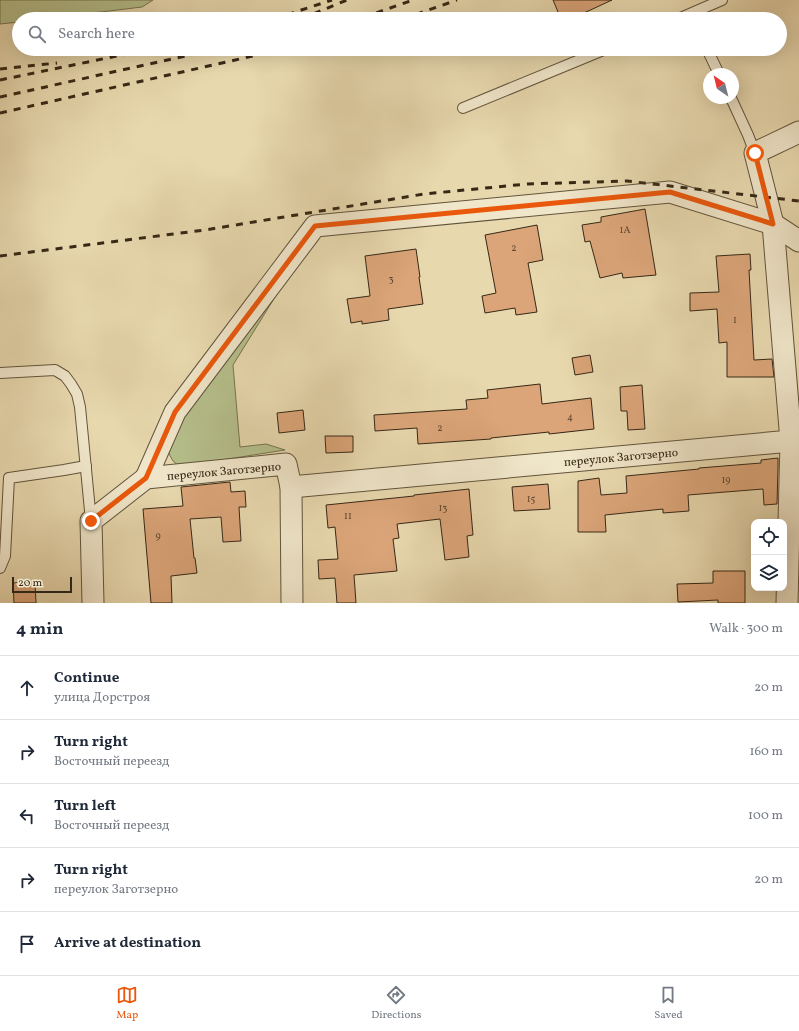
<!DOCTYPE html>
<meta charset="utf-8">
<style>
:root{--surface:#fff;--page:#f6f6f7;--text:#1f2937;--muted:#747a83;--line:#e0e1e3;--accent:#ea580c}
body{margin:0;font-family:Vollkorn,serif;background:var(--page);color:var(--text)}
.controls{position:absolute;right:12px;bottom:12px;display:grid;overflow:hidden;border-radius:8px;box-shadow:0 4px 16px #0002}
.controls button{width:36px;height:36px;display:grid;place-items:center;padding:0;border:0;border-bottom:1px solid var(--line);background:var(--surface);color:var(--text);font:20px sans-serif}
.compass{position:absolute;left:703px;top:68px;width:36px;height:36px;border-radius:50%;background:var(--surface);box-shadow:0 4px 16px #0002;rotate:325deg}
.scale{position:absolute;left:12px;bottom:10px;width:60px;box-sizing:border-box;padding-left:4px;border:2px solid #362816;border-top:0;font-size:11px;line-height:14px;white-space:nowrap;color:#362816;-webkit-text-stroke:3px #f0e6ca;paint-order:stroke}
.stop{position:absolute;width:12px;height:12px;margin:-9px;border:3px solid #ea580c;border-radius:50%;background:#fff}
.stop.end{background:#ea580c;border-color:#fff;box-shadow:0 1px 4px #0008}
.list{margin:0;padding:0;list-style:none}
h2{display:flex;justify-content:space-between;align-items:center;height:52px;margin:0;padding:0 16px;font-size:17px}
h2 small{font-size:13px;font-weight:400;color:var(--muted)}
.list li{display:grid;grid-template-columns:26px 1fr auto;gap:12px;align-items:center;box-sizing:border-box;height:64px;padding:0 16px;border-top:1px solid var(--line)}
.list b{display:block;font-size:15px;white-space:nowrap}
.list p{margin:0;font-size:13px;white-space:nowrap;color:var(--muted)}
.list em{font-size:13px;font-style:normal;color:var(--muted)}
.icon{flex:none;width:22px;height:22px;fill:none;stroke:currentColor;stroke-width:2;stroke-linecap:round;stroke-linejoin:round}
.map{position:relative;flex:none;width:799px;height:603px;overflow:hidden}
.search{position:absolute;background:var(--surface);box-shadow:0 4px 16px #0002;left:12px;right:12px;top:12px;height:44px;display:flex;align-items:center;gap:10px;box-sizing:border-box;padding:0 14px;border-radius:22px;color:var(--muted);font-size:15px}
.sheet{height:372px;background:var(--surface)}
nav{display:flex;justify-content:space-around;align-items:center;box-sizing:border-box;height:56px;border-top:1px solid var(--line);background:var(--surface);font-size:11px;color:var(--muted)}
nav a{display:grid;justify-items:center;gap:2px}
nav .on{color:var(--accent)}
.map>svg:first-child{display:block}
.green{fill:#b5bf8b;stroke:#767450}
.building{fill:#dba579;stroke:#362816}
.lines{fill:none;stroke-linecap:round;stroke-linejoin:round}
.lane-casing{stroke:#62543c;stroke-width:12}
.street-casing{stroke:#62543c;stroke-width:23}
.lane{stroke:#f0e6ca;stroke-width:10}
.street{stroke:#f0e6ca;stroke-width:21}
.rail{stroke:#362816;stroke-width:3;stroke-dasharray:7 7;stroke-linecap:butt}
.route{stroke:#ea580c;stroke-width:5}
.labels{text-anchor:middle;stroke-width:3;stroke-linejoin:round;paint-order:stroke}
.number-label{font-size:10px;fill:#5f472f}
.street-label{font-size:12px;fill:#362816;stroke:#f0e6ca}
</style>
<div class="map">
<svg width="799" height="603" viewBox="0 0 799 603">
<rect width="100%" height="100%" fill="#e8d8ae"/>
<filter id="stains"><feTurbulence type="fractalNoise" baseFrequency=".005" numOctaves="4"/><feColorMatrix values="0 0 0 0 .2 0 0 0 0 .09 0 0 0 0 .02 0 0 0 .5 -.17"/></filter>
<radialGradient id="worn" r=".72"><stop offset=".6" stop-color="#630" stop-opacity="0"/><stop offset="1" stop-color="#630" stop-opacity=".3"/></radialGradient>
<g class="green">
<path d="M0 0H153L142 7 43 19H19V22L0 24Z"/>
<path d="M301 255 233 365 240 447 266 444 285 450 190 465 179 466 173 461 169 454 170 440 177 425Z"/>
</g>
<g class="building">
<path d="M553 0H612L571 19H561Z"/>
<path d="M645 209 656 275 623 278 622 273 600 278 590 241 585 242 582 225 601 222V217Z"/>
<path d="M537 225 543 260 528 263 537 312 516 315 515 308 485 313 482 296 496 293 485 235Z"/>
<path d="M416 249 420 277H419L423 304 388 309 389 320 362 324V321L351 323 347 299 370 296 365 256Z"/>
<path d="M750 254 751 270H749L754 360 772 359 774 377H727V342L719 343 717 309 690 311V293L719 292 716 256Z"/>
<path d="M590 355 593 372 575 375 572 358Z"/>
<path d="M540 384 542 404 591 398 594 429 549 434V432L491 438V439L418 444 417 428 375 431 374 415 467 409 466 400 488 398 487 390Z"/>
<path d="M642 385 645 429 628 430 627 411H621L620 387Z"/>
<path d="M303 410 305 430 279 433 277 413Z"/>
<path d="M325 436H353V452L326 453Z"/>
<path d="M778 458V467L777 504 764 505 763 489 688 495 689 511 663 513V509L605 515 606 532H578V481L599 478 601 495 627 493 626 476 699 469V468L761 463V460Z"/>
<path d="M230 482 231 492 245 491 246 507H239L241 541 223 542 221 517 190 519 194 558H195L197 573 171 576 172 603H151L143 509 183 506 181 487Z"/>
<path d="M548 484 550 509 514 511 512 487Z"/>
<path d="M469 489 473 535 467 536 469 557 445 560 440 519 397 524 399 538 393 539 397 571 354 575 356 603H337L335 578 319 579 318 560 338 559 335 527 328 528 326 505 414 496V495Z"/>
<path d="M713 571H745V603H718V600L678 602 677 584 713 583Z"/>
<path d="M35 582 36 603H14L13 583Z"/>
</g>
<g class="lines">
<defs>
<g id="lane">
<path d="M678 19 722 0"/>
<path d="M707 49 719 74"/>
<path d="M731 98 748 135 755 153"/>
<path d="M463 108 606 49"/>
<path d="M0 373 55 370 65 376 71 384 77 394 80 407 91 521"/>
<path d="M0 568 5 556 9 478 64 470 86 466"/>
</g>
<g id="street">
<path d="M146 478 175 412 315 226 670 192 773 224 799 241"/>
<path d="M291 487 791 441"/>
<path d="M93 603 91 521 146 478 286 464 291 487 292 603"/>
<path d="M787 603 791 441 773 224 755 153 799 132"/>
</g>
</defs>
<use href="#lane" class="lane-casing"/>
<use href="#street" class="street-casing"/>
<use href="#lane" class="lane"/>
<use href="#street" class="street"/>
<g class="rail">
<path d="M274 19 332 0"/>
<path d="M301 19 347 0"/>
<path d="M349 19 373 14 413 0"/>
<path d="M403 19 457 0"/>
<path d="M0 69 57 63"/>
<path d="M0 80 151 49"/>
<path d="M0 97 217 49"/>
<path d="M0 113 284 49"/>
<path d="M0 256 205 230 424 194 527 184 627 181 799 201"/>
</g>
</g>
<g class="lines">
<path class="route" d="M91 521 146 478 175 412 315 226 670 192 773 224 755 153"/>
</g>
<g class="labels">
<g class="number-label">
<text x="625" y="233">1А</text>
<text x="514" y="251">2</text>
<text x="391" y="282">3</text>
<text x="735" y="323">1</text>
<text x="570" y="420">4</text>
<text x="440" y="431">2</text>
<text x="726" y="483">19</text>
<text x="531" y="502">15</text>
<text x="443" y="511">13</text>
<text x="348" y="519">11</text>
<text x="158" y="539">9</text>
</g>
<g class="street-label">
<text transform="translate(621 457) rotate(-5)" y="4">переулок Заготзерно</text>
<text transform="translate(224 471) rotate(-5)" y="4">переулок Заготзерно</text>
</g>
</g>
<rect width="100%" height="100%" filter="url(#stains)"/>
<rect width="100%" height="100%" fill="url(#worn)"/>
</svg>
<div class="controls">
<button><svg class="icon" aria-label="locate" viewBox="0 0 24 24"><circle cx="12" cy="12" r="6"/><path d="M12 2v4M12 18v4M2 12h4M18 12h4"/></svg></button>
<button><svg class="icon" aria-label="layers" viewBox="0 0 24 24"><path d="M12 4l9 5-9 5-9-5zM3 14l9 5 9-5"/></svg></button>
</div>
<svg class="compass" viewBox="-18 -18 36 36"><path d="M0-13l5 13h-10z" fill="#e53935"/><path d="M0 13l5-13h-10z" fill="#747a83"/></svg>
<div class="scale">20 m</div>
<div class="stop" style="left:755px;top:153px"></div>
<div class="stop end" style="left:91px;top:521px"></div>
<div class="search"><svg class="icon" aria-label="search" viewBox="0 0 24 24"><circle cx="10" cy="10" r="6"/><path d="M15 15l6 6"/></svg>Search here</div>
</div>
<section class="sheet">
<h2>4 min<small>Walk · 300 m</small></h2>
<ul class="list">
<li><svg class="icon" aria-label="ahead" viewBox="0 0 24 24"><path d="M12 20V5M6 11l6-6 6 6"/></svg><div><b>Continue</b><p>улица Дорстроя</p></div><em>20 m</em></li>
<li><svg class="icon" aria-label="right" viewBox="0 0 24 24"><path d="M7 20v-9h11M14 6l5 5-5 5"/></svg><div><b>Turn right</b><p>Восточный переезд</p></div><em>160 m</em></li>
<li><svg class="icon" aria-label="left" viewBox="0 0 24 24"><path d="M17 20v-9H6M10 6l-5 5 5 5"/></svg><div><b>Turn left</b><p>Восточный переезд</p></div><em>100 m</em></li>
<li><svg class="icon" aria-label="right" viewBox="0 0 24 24"><path d="M7 20v-9h11M14 6l5 5-5 5"/></svg><div><b>Turn right</b><p>переулок Заготзерно</p></div><em>20 m</em></li>
<li><svg class="icon" aria-label="arrive" viewBox="0 0 24 24"><path d="M6 21V4h12l-3 4 3 4H6"/></svg><div><b>Arrive at destination</b></div></li>
</ul>
</section>
<nav>
<a class="on"><svg class="icon" aria-label="map" viewBox="0 0 24 24"><path d="M3 6l6-2 6 2 6-2v14l-6 2-6-2-6 2zM9 4v14M15 6v14"/></svg>Map</a>
<a><svg class="icon" aria-label="directions" viewBox="0 0 24 24"><path d="M12 3l9 9-9 9-9-9zM9 14v-3h6M13 9l2 2-2 2"/></svg>Directions</a>
<a><svg class="icon" aria-label="saved" viewBox="0 0 24 24"><path d="M7 4h10v16l-5-4-5 4z"/></svg>Saved</a>
</nav>
